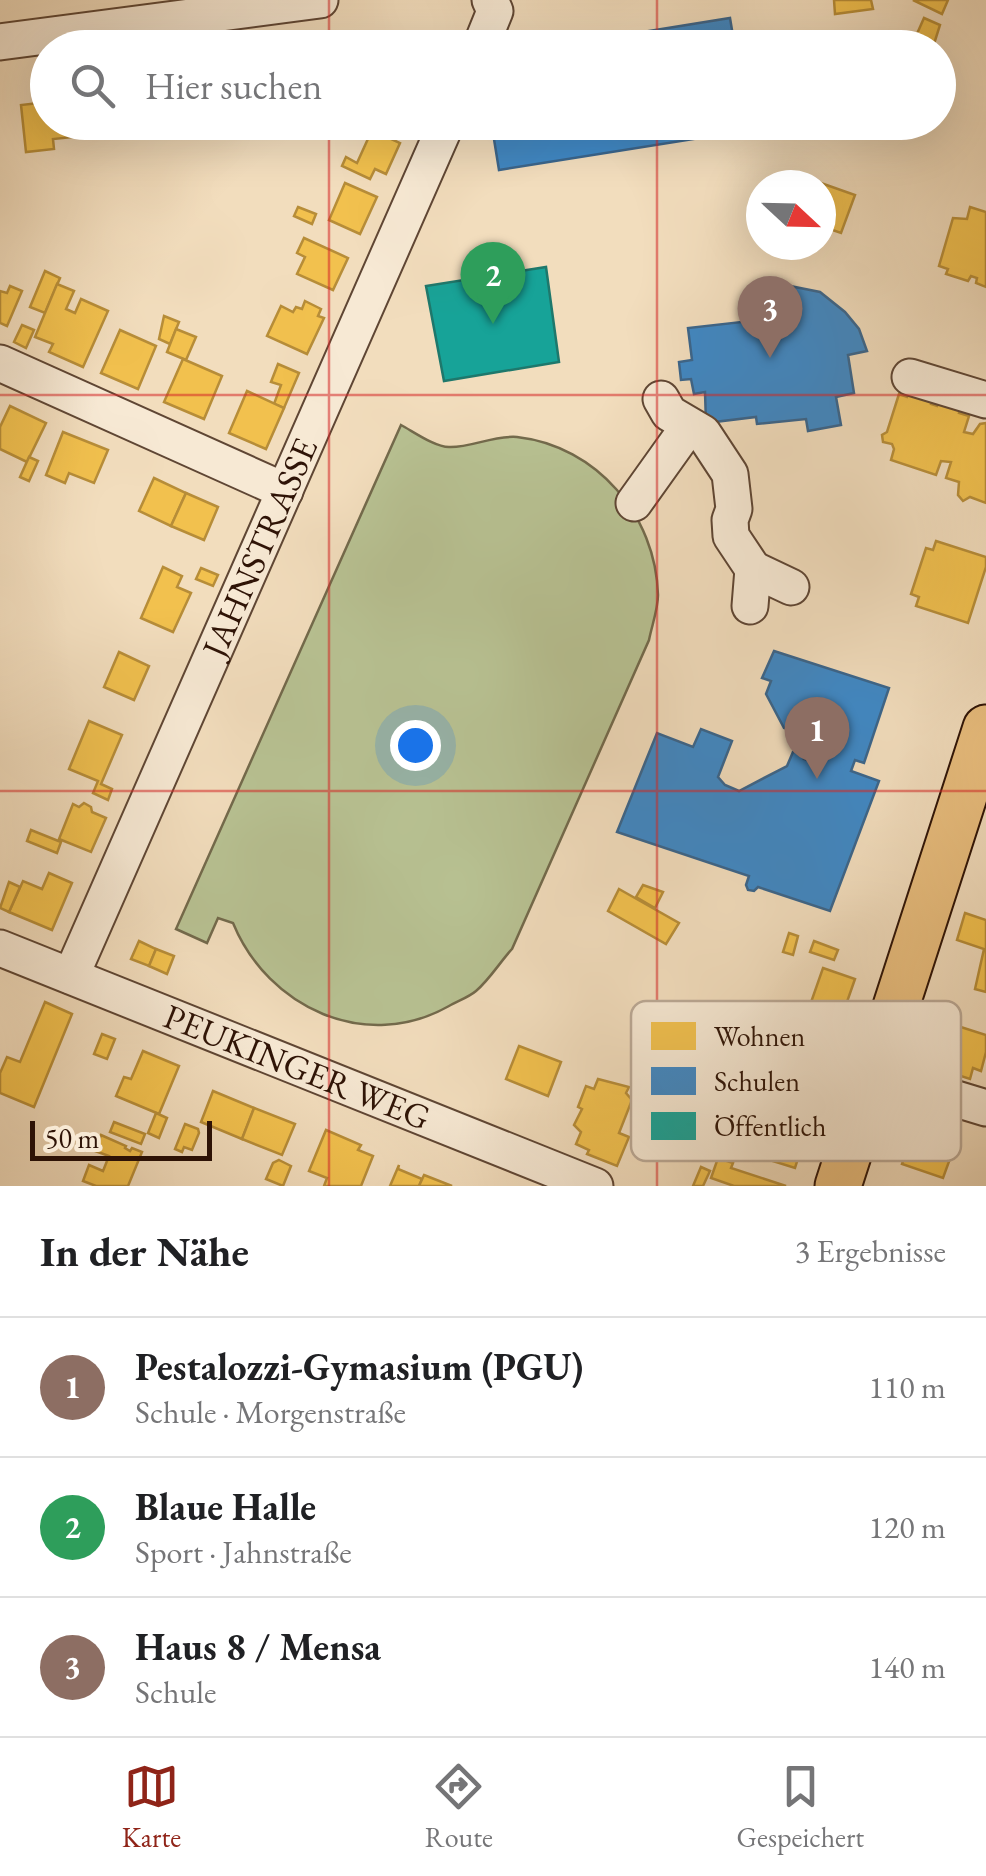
<!DOCTYPE html>
<html lang="de">
<meta charset="utf-8">
<style>
:root{--surface:#fff;--page:#f2f2f2;--text:#202124;--muted:#757577;--line:#e0e0e0;--accent:#8f2418}
body{margin:0;font-family:"EB Garamond",serif;background:var(--page);color:var(--text)}
.compass{position:absolute;left:746px;top:170px;width:90px;height:90px;border-radius:50%;background:var(--surface);box-shadow:0 10px 40px #0002;rotate:112deg}
.scale{position:absolute;left:30px;bottom:25px;width:182px;box-sizing:border-box;padding-left:10px;border:5px solid #2e1306;border-top:0;font-size:28px;line-height:35px;white-space:nowrap;color:#2e1306;-webkit-text-stroke:8px #f7e9d4;paint-order:stroke}
.you{position:absolute;left:415px;top:745px;width:35px;height:35px;margin:-25px;border:8px solid #fff;border-radius:50%;background:#1a73e8;box-shadow:0 0 0 15px #1a73e833}
.badge{display:grid;place-items:center;width:65px;height:65px;border-radius:50%;background:var(--accent);color:#fff;font-size:32px;font-weight:700}
.pin{position:absolute;translate:-50% -82px;filter:drop-shadow(0 2px 5px #0008)}
.pin::after{content:'';position:absolute;top:52px;width:35px;height:30px;background:inherit;clip-path:polygon(0 0,100% 0,50% 100%)}
.list{margin:0;padding:0;list-style:none}
h2{display:flex;justify-content:space-between;align-items:center;height:130px;margin:0;padding:0 40px;font-size:42px}
h2 small{font-size:32px;font-weight:400;color:var(--muted)}
.list li{display:grid;grid-template-columns:65px 1fr auto;gap:30px;align-items:center;box-sizing:border-box;height:140px;padding:0 40px;border-top:2px solid var(--line)}
.list b{display:block;font-size:38px;white-space:nowrap}
.list p{margin:0;font-size:32px;white-space:nowrap;color:var(--muted)}
.list em{font-size:32px;font-style:normal;color:var(--muted)}
.icon{flex:none;width:55px;height:55px;fill:none;stroke:currentColor;stroke-width:2;stroke-linecap:round;stroke-linejoin:round}
.map{position:relative;flex:none;width:986px;height:1186px;overflow:hidden}
.search{position:absolute;background:var(--surface);box-shadow:0 10px 40px #0002;left:30px;right:30px;top:30px;height:110px;display:flex;align-items:center;gap:25px;box-sizing:border-box;padding:0 35px;border-radius:55px;color:var(--muted);font-size:38px}
.sheet{height:550px;background:var(--surface)}
nav{display:flex;justify-content:space-around;align-items:center;box-sizing:border-box;height:140px;border-top:2px solid var(--line);background:var(--surface);font-size:28px;color:var(--muted)}
nav a{display:grid;justify-items:center;gap:5px}
nav .on{color:var(--accent)}
.map>svg:first-child{display:block}
.green{fill:#b8c293;stroke:#736a4c;stroke-width:2.5}
.homes{fill:#f2c14e;stroke:#b78d38;stroke-width:2.5}
.schools{fill:#3f88c5;stroke:#3a658c;stroke-width:2.5}
.public{fill:#17a398;stroke:#1e786c;stroke-width:2.5}
.lines{fill:none;stroke-linecap:round;stroke-linejoin:round}
.minor-casing{stroke:#5f4634;stroke-width:39}
.major-casing{stroke:#2e1306;stroke-width:49}
.minor{stroke:#f7e9d4;stroke-width:35}
.major{stroke:#e9be7e;stroke-width:45}
.grid{fill:none;stroke:#d62828;stroke-width:2.5;stroke-opacity:0.55}
.labels{text-anchor:middle;stroke-width:10;stroke-linejoin:round;paint-order:stroke}
.street-label{font-size:35px;fill:#2e1306;stroke:#f7e9d4}
.key{fill:#f7e9d4;stroke:#bba996;stroke-width:2.5}
.key-label{font-size:28px;fill:#2e1306}
</style>
<div class="map">
<svg width="986" height="1186" viewBox="0 0 986 1186">
<rect width="100%" height="100%" fill="#f2ddbd"/>
<filter id="stains"><feTurbulence type="fractalNoise" baseFrequency=".002" numOctaves="4"/><feColorMatrix values="0 0 0 0 .2 0 0 0 0 .09 0 0 0 0 .02 0 0 0 .5 -.17"/></filter>
<radialGradient id="worn" r=".72"><stop offset=".6" stop-color="#630" stop-opacity="0"/><stop offset="1" stop-color="#630" stop-opacity=".3"/></radialGradient>
<path class="green" d="M401 425C414 432 435 447 449 447 470 448 494 435 517 437 597 446 656 516 658 595 658 609 652 625 649 640L512 949C500 962 490 979 476 991 469 997 458 1001 449 1006 366 1053 268 1008 233 923L218 918 207 943 176 929Z"/>
<g class="homes">
<path d="M834 0H871L873 9 835 14Z"/>
<path d="M913 0H948L942 14Z"/>
<path d="M924 18 940 25 934 44 916 36Z"/>
<path d="M48 102V122H82L83 136 53 139 54 149 26 152 21 105Z"/>
<path d="M372 130 400 143 386 174 375 169 370 179 342 166 346 157 357 163Z"/>
<path d="M801 176 855 195 841 233 821 226V185H798Z"/>
<path d="M345 183 377 197 360 234 329 220Z"/>
<path d="M298 207 316 214 312 224 294 216Z"/>
<path d="M970 207 986 212V287L976 283 977 278 971 276 968 281 946 274 948 269 939 266 953 218 967 219Z"/>
<path d="M304 238 348 258 333 290 297 274 305 257 297 253Z"/>
<path d="M45 271 60 278 45 313 30 307Z"/>
<path d="M57 284 74 291 66 309 75 313 81 299 108 311 83 367 49 352 53 344 35 337Z"/>
<path d="M10 286 22 291 7 326 0 323V291L7 293Z"/>
<path d="M305 301 321 309 318 316 324 318 307 354 267 336 281 306 293 312 296 307 302 309Z"/>
<path d="M164 316 179 322 170 344 159 339Z"/>
<path d="M22 325 34 330 26 348 14 342Z"/>
<path d="M176 329 196 337 186 360 167 352Z"/>
<path d="M120 330 156 346 138 389 101 373Z"/>
<path d="M183 359 222 376 204 419 164 402Z"/>
<path d="M278 364 299 373 284 408 274 404 281 385 271 382Z"/>
<path d="M247 391 284 408 266 449 229 433Z"/>
<path d="M909 392 932 399 931 404 937 406 939 400 961 407 959 413 969 416 964 432 973 434 980 424 986 423V503L970 497 963 501 958 495 959 482 946 478 951 462 941 461 936 475 891 460 894 449 892 444 883 442 882 435 887 432 899 394 907 397Z"/>
<path d="M10 406 46 423 27 462 0 449V427Z"/>
<path d="M63 432 108 450 94 483 69 473 65 483 46 475Z"/>
<path d="M29 457 38 461 29 481 20 477Z"/>
<path d="M154 478 186 493 171 526 139 511Z"/>
<path d="M186 493 218 507 204 540 171 526Z"/>
<path d="M936 541 986 557V567L968 623 916 606 919 597 911 594 926 548 933 550Z"/>
<path d="M163 567 182 576 177 587 191 593 173 632 141 618Z"/>
<path d="M201 568 218 575 213 586 196 579Z"/>
<path d="M119 652 149 666 134 700 104 687Z"/>
<path d="M89 721 122 735 101 784 112 789 108 800 93 793 98 781 69 769Z"/>
<path d="M84 803 91 807 92 812 106 818 91 852 59 839 73 804 79 807Z"/>
<path d="M31 830 61 842 57 853 27 841Z"/>
<path d="M49 873 72 883 52 930 9 912 23 881 42 889Z"/>
<path d="M9 882 20 887 9 912 0 908Z"/>
<path d="M643 885 663 892 655 908 636 897Z"/>
<path d="M619 889 679 923 666 944 608 911Z"/>
<path d="M965 913 986 920V992L975 989 984 949 957 940Z"/>
<path d="M789 933 798 936 793 955 783 952Z"/>
<path d="M139 941 156 949 149 966 131 959Z"/>
<path d="M814 941 838 950 834 960 810 952Z"/>
<path d="M156 949 174 956 167 974 149 966Z"/>
<path d="M823 968 855 979 841 1019 809 1008Z"/>
<path d="M45 1002 72 1014 34 1107 0 1093V1073L7 1057 20 1062Z"/>
<path d="M942 1021 986 1035V1052L981 1071 973 1068 970 1079 942 1070 946 1057 933 1053Z"/>
<path d="M102 1034 115 1039 107 1059 94 1054Z"/>
<path d="M519 1046 561 1062 548 1096 506 1079Z"/>
<path d="M143 1051 179 1066 159 1114 116 1096 124 1077 131 1079Z"/>
<path d="M598 1079 629 1087 626 1093 632 1100 619 1133 629 1137 617 1166 587 1154 589 1150 576 1144 581 1132 574 1125 582 1109 578 1107 586 1086 594 1089Z"/>
<path d="M213 1091 254 1108 242 1139 201 1122Z"/>
<path d="M775 1099 813 1111 795 1168 757 1156Z"/>
<path d="M254 1108 295 1124 282 1155 242 1139Z"/>
<path d="M156 1113 167 1118 159 1138 148 1133Z"/>
<path d="M114 1122 145 1134 141 1144 110 1132Z"/>
<path d="M185 1124 198 1129 199 1133 192 1150 184 1147 182 1152 175 1149Z"/>
<path d="M925 1124 950 1132 946 1142 955 1145 943 1178 902 1164 907 1149 902 1147 908 1129 922 1134Z"/>
<path d="M326 1130 361 1145 358 1150 373 1156 361 1186H324L327 1178 309 1171Z"/>
<path d="M101 1135 126 1146 125 1148 130 1151 132 1148 142 1152 128 1186H96L83 1181 89 1165 103 1171 109 1156 95 1151Z"/>
<path d="M718 1158 733 1163 731 1168 786 1186H734L711 1178Z"/>
<path d="M279 1160 291 1166 283 1186 266 1179 273 1163Z"/>
<path d="M399 1165 398 1169 422 1179 419 1186H390Z"/>
<path d="M701 1167 710 1171 703 1186H693Z"/>
<path d="M424 1175 452 1186H419Z"/>
</g>
<g class="schools">
<path d="M730 18 735 48H589L587 41Z"/>
<path d="M541 122H723L725 134 499 170 493 133 542 125Z"/>
<path d="M775 283 820 292 845 312 859 329 867 351 848 355 854 393 836 397 841 425 808 431 806 419 757 424 756 417 706 423 705 392 694 394 691 379 681 380 679 362 692 360 688 328 760 320 757 286Z"/>
<path d="M774 651 889 688 864 763 855 760 851 771 879 781 830 911 758 887 754 891 748 890 746 885 749 876 617 832 657 733 693 747 701 729 732 741 718 777 725 785 739 791 787 766 793 752 803 751 806 755 804 759 810 761 819 733 802 727 798 732 784 728 766 694 771 681 762 678Z"/>
</g>
<path class="public" d="M546 267 559 362 444 381 426 286Z"/>
<g class="lines">
<defs>
<g id="minor">
<path d="M0 42 320 0"/>
<path d="M480 48 495 11 490 0"/>
<path d="M0 363 285 491"/>
<path d="M910 377 986 400"/>
<path d="M661 399 669 413 703 433 730 474 734 509 730 520 731 536 753 569 750 606"/>
<path d="M634 503 689 426"/>
<path d="M753 569 791 587"/>
<path id="s1" d="M0 948 595 1186"/>
<path id="s2" d="M71 976 447 122"/>
<path d="M874 1074 986 1108"/>
</g>
<path id="major" d="M838 1186 986 728"/>
</defs>
<use href="#minor" class="minor-casing"/>
<use href="#major" class="major-casing"/>
<use href="#minor" class="minor"/>
<use href="#major" class="major"/>
</g>
<path class="grid" d="M329 0V48M657 0V48M329 122V1186M657 122V1186M0 395H986M0 791H986"/>
<g class="labels">
<g class="street-label">
<text dy="12" stroke="none"><textPath href="#s2" startOffset="468">JAHNSTRASSE</textPath></text>
<text dy="12" stroke="none"><textPath href="#s1" startOffset="320">PEUKINGER WEG</textPath></text>
</g>
</g>
<rect x="631" y="1001" width="330" height="160" rx="15" class="key"/>
<rect x="651" y="1022" width="45" height="28" fill="#f2c14e"/>
<rect x="651" y="1067" width="45" height="28" fill="#3f88c5"/>
<rect x="651" y="1112" width="45" height="28" fill="#17a398"/>
<g class="key-label">
<text x="714" y="1046">Wohnen</text>
<text x="714" y="1091">Schulen</text>
<text x="714" y="1136">Öffentlich</text>
</g>
<rect width="100%" height="100%" filter="url(#stains)"/>
<rect width="100%" height="100%" fill="url(#worn)"/>
</svg>
<svg class="compass" viewBox="-18 -18 36 36"><path d="M0-13l5 13h-10z" fill="#e53935"/><path d="M0 13l5-13h-10z" fill="#757577"/></svg>
<div class="scale">50 m</div>
<div class="you"></div>
<div class="pin badge" style="left:817px;top:779px;background:#8d6e63">1</div>
<div class="pin badge" style="left:493px;top:324px;background:#2e9e5b">2</div>
<div class="pin badge" style="left:770px;top:358px;background:#8d6e63">3</div>
<div class="search"><svg class="icon" aria-label="search" viewBox="0 0 24 24"><circle cx="10" cy="10" r="6"/><path d="M15 15l6 6"/></svg>Hier suchen</div>
</div>
<section class="sheet">
<h2>In der Nähe<small>3 Ergebnisse</small></h2>
<ul class="list">
<li><span class="badge" style="background:#8d6e63">1</span><div><b>Pestalozzi-Gymasium (PGU)</b><p>Schule · Morgenstraße</p></div><em>110 m</em></li>
<li><span class="badge" style="background:#2e9e5b">2</span><div><b>Blaue Halle</b><p>Sport · Jahnstraße</p></div><em>120 m</em></li>
<li><span class="badge" style="background:#8d6e63">3</span><div><b>Haus 8 / Mensa</b><p>Schule</p></div><em>140 m</em></li>
</ul>
</section>
<nav>
<a class="on"><svg class="icon" aria-label="map" viewBox="0 0 24 24"><path d="M3 6l6-2 6 2 6-2v14l-6 2-6-2-6 2zM9 4v14M15 6v14"/></svg>Karte</a>
<a><svg class="icon" aria-label="directions" viewBox="0 0 24 24"><path d="M12 3l9 9-9 9-9-9zM9 14v-3h6M13 9l2 2-2 2"/></svg>Route</a>
<a><svg class="icon" aria-label="saved" viewBox="0 0 24 24"><path d="M7 4h10v16l-5-4-5 4z"/></svg>Gespeichert</a>
</nav>
